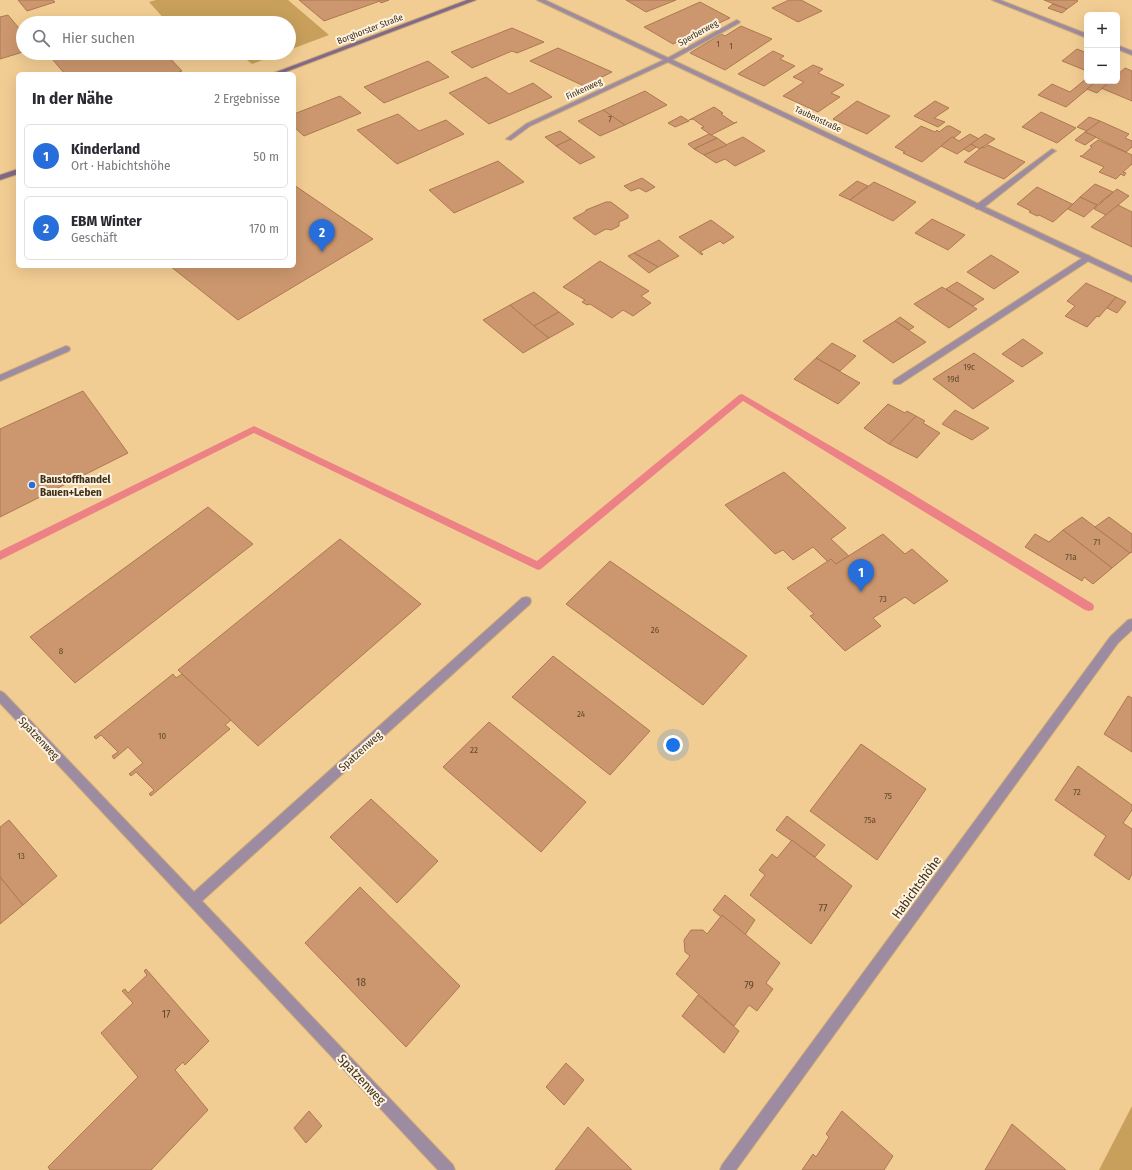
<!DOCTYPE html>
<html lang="de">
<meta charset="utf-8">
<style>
:root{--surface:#fff;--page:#f2f2f3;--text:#2b2b33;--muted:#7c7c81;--line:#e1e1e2;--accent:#276eda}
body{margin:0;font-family:"Fira Sans Condensed",sans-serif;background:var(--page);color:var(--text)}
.controls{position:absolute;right:12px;top:12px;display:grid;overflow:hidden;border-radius:6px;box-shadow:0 4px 16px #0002}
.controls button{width:36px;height:36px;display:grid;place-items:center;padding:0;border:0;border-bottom:1px solid var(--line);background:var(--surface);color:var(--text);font:20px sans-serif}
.you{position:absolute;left:673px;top:745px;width:14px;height:14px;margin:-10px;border:3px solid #fff;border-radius:50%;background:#1a73e8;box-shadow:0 0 0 6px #1a73e833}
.badge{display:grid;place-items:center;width:26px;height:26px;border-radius:50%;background:var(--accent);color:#fff;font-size:13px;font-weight:700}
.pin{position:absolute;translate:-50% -33px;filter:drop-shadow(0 1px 2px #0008)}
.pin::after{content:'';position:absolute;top:21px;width:14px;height:12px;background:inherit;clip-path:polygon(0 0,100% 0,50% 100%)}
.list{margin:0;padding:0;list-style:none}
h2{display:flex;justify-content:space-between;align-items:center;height:52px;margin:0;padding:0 16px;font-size:17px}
h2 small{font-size:13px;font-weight:400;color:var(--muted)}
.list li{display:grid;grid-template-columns:26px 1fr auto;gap:12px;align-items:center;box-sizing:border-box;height:64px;margin:0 8px 8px;padding:0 8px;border:1px solid var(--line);border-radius:6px}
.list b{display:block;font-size:15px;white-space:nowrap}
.list p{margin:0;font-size:13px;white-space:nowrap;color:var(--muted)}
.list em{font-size:13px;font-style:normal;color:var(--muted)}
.icon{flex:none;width:22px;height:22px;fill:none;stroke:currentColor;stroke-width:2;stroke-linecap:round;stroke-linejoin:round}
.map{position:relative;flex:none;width:1132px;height:1170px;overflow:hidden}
.search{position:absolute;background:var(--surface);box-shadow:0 4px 16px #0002;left:16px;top:16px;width:280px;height:44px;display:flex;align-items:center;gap:10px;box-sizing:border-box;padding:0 14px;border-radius:22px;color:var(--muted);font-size:15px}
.panel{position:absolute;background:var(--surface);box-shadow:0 4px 16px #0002;left:16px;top:72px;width:280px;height:196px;border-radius:6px}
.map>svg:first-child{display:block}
.green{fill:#c8a05b}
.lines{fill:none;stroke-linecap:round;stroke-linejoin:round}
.stream{fill:#ec8285;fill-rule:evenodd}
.building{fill:#cc976e;stroke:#ac7950}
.service-casing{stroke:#cbab78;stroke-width:2}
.minor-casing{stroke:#cbab78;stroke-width:2}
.tertiary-casing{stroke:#cbab78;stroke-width:2}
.secondary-casing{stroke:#cbab78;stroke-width:2}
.service{fill:#9d8ba2;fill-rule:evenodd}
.minor{fill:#9d8ba2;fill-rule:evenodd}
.tertiary{fill:#9d8ba2;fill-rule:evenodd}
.secondary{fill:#826889;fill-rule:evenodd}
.poi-dot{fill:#276eda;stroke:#fef3e2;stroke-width:1.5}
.labels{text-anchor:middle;stroke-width:4;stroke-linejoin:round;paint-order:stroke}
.far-street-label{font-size:9px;fill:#3f3119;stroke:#fef3e2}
.number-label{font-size:9px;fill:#624a2e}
.poi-label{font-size:11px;font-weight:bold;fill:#3f3119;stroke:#fef3e2;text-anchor:start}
.street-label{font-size:11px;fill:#3f3119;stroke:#fef3e2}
.near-number-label{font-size:11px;fill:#624a2e}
.near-street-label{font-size:13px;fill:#3f3119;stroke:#fef3e2}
</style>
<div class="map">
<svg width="1132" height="1170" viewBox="0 0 1132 1170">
<rect width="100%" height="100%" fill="#f2cd93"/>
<g class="green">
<path d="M156 0H288L329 35 289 50V23H168L149 2Z"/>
<path d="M196 53H230L217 58 203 60Z"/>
<path d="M238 53H281L252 64Z"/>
<path d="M1132 1106V1170H1099Z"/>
</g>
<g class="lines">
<path class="stream" d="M742 394 896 484 1093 604 1094 607 1093 610 1089 611 1085 610 743 401 541 569 538 570 254 433 0 560V551L254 426 537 561 739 395Z"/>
</g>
<g class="building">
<path d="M18 0H53L55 2 27 11Z"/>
<path d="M299 0H389L381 3 380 1 324 21Z"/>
<path d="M626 0H676L646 12Z"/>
<path d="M789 0H801L822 11 798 22 772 8Z"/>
<path d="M1044 0H1076L1078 1 1067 9Z"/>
<path d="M700 2 730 18 673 44 644 27Z"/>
<path d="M1053 4 1067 9 1062 13 1048 8Z"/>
<path d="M8 15 23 33V52L0 59V17Z"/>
<path d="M152 17 159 23H133Z"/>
<path d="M741 26 772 39 725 70 690 53 721 34 725 36Z"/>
<path d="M512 28 544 42 517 53 512 51 472 68 451 52Z"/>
<path d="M558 48 612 72 584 86 530 61Z"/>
<path d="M1077 49 1087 53V71L1062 61Z"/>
<path d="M773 51 784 56 780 59 795 66 764 86 738 74Z"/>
<path d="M47 53H165L182 71 174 74H65Z"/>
<path d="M428 61 449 77 384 103 364 87Z"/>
<path d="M813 65 823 69 818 73 844 85 831 93 840 97 818 112 783 96 804 82 793 77Z"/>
<path d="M1125 68 1132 71V101L1101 88 1110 81H1117V75Z"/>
<path d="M486 77 509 94 533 83 552 97 489 124 449 93Z"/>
<path d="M1087 78V81H1097L1066 107 1038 95 1052 84 1070 92Z"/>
<path d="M1097 81 1108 83 1097 93 1087 89Z"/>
<path d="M645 91 667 105 625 125 603 110Z"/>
<path d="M340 96 361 113 304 136 294 127V114Z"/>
<path d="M857 101 878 111 890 116 867 134 833 119Z"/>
<path d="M935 101 949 108 934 118 945 122 938 127 914 116Z"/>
<path d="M714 107 723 113 721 114 734 123 737 122 711 135 701 128 704 127 693 119 689 120Z"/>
<path d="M603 110 625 125 600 136 578 121Z"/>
<path d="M1041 112 1076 128 1057 143 1022 127Z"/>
<path d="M398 114 419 131 446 120 464 134 397 164 357 130Z"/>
<path d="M681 116 689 121 675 127 668 123Z"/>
<path d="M1089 117 1100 121 1087 131 1077 127Z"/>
<path d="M1100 121 1129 134 1125 138 1132 141V147L1126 152 1085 132Z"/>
<path d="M921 126 935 132 937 130 939 132 947 126H950L961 132 954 138 952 137 922 162 903 153 905 152 895 147Z"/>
<path d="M560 131 571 139 556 146 545 137Z"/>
<path d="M1085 132 1096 137 1085 145 1075 140Z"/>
<path d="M709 134 717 138 694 149 688 144Z"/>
<path d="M970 134 979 139 957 154 941 146 952 137 959 141Z"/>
<path d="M985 134 995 139 980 149 971 144Z"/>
<path d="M743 137 765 151 735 166 725 159 716 163 704 155Z"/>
<path d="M717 138 727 145 704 155 694 149Z"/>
<path d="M571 139 595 157 580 164 556 146Z"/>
<path d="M1098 140 1132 155V164L1123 172 1126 173 1124 176 1121 174 1116 179 1099 172 1104 167 1080 156H1082L1092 147 1090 146Z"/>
<path d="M971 144 976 147 969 152 964 149Z"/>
<path d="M988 145 1025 162 1004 179 964 162 982 147 984 148Z"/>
<path d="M498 161 524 182 454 213 429 190Z"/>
<path d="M642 178 655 187 646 192 639 188 631 191 624 186Z"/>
<path d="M857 181 868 186 850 200 839 195Z"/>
<path d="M874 182 916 202 893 221 850 200Z"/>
<path d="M1095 184 1113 192 1097 205 1080 197Z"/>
<path d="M294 185 373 239 238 320 170 266H294Z"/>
<path d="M1037 187 1072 204H1073L1053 222 1039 215 1037 216 1029 212 1031 211 1017 204Z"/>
<path d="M1117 189 1129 196 1106 215 1094 209Z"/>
<path d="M1080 197 1097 205 1084 217 1068 209Z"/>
<path d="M606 202H611L628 215V218L619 222V226L611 230 606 229 595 235 573 218 585 212 586 210Z"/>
<path d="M1118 205 1132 212V247L1091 227Z"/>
<path d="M932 219 965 235 948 250 915 233Z"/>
<path d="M711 220 734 237 723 244 720 241 700 252 703 254 702 255 679 237Z"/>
<path d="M659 240 679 256 658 267 634 253Z"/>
<path d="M634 253 658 267 649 273 628 256Z"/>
<path d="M991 255 1019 272 994 289 967 272Z"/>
<path d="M600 261 649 291 641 296 651 303 633 316 623 310 612 318 590 304 587 305 582 302 585 300 563 287Z"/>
<path d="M957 282 984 299 973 306 946 289Z"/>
<path d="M1086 283 1116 297 1099 317 1097 316 1087 327 1065 316 1075 306 1067 301Z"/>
<path d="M942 287 977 309 949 328 914 304Z"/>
<path d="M534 292 559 312 534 326 510 305Z"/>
<path d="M1116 297 1126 302 1117 313 1107 308Z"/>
<path d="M510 305 534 326 549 338 523 353 483 320Z"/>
<path d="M559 312 574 324 549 338 534 326Z"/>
<path d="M900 317 914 327 909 330 895 321Z"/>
<path d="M895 321 926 342 893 363 863 341Z"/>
<path d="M1023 339 1043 353 1022 367 1002 354Z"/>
<path d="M832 343 856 356 840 371 816 358Z"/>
<path d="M974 353 1014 381 973 409 933 379Z"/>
<path d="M816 358 860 383 838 404 794 379Z"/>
<path d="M83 391 128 453 0 517V429Z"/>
<path d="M888 404 905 413 907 411 916 416 889 444 864 428Z"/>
<path d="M955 410 989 428 972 440 942 424Z"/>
<path d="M916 416 925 421 923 423 940 433 917 458 889 444Z"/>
<path d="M784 472 846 528 831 539 849 556 836 564 831 559 828 562 813 547 793 560 783 550 775 554 725 505Z"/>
<path d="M208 507 253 544 75 683 30 637Z"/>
<path d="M1082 517 1095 527 1130 553 1112 568 1063 530Z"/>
<path d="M1109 517 1132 534V552L1130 553 1095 527Z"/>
<path d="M1063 530 1112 568 1093 584 1084 577 1082 581 1025 547 1035 534 1049 542Z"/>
<path d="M883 534 905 554 912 549 948 581 914 604 905 597 873 618 881 626 845 651 810 616 814 614 787 588 831 559 836 564Z"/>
<path d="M340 539 421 604 258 746 178 670Z"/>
<path d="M610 561 747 656 703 705 566 604Z"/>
<path d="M553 656 650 731 610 775 512 697Z"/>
<path d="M173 674 176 678 182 674 231 720 225 725 230 729 151 796 149 794 154 790 136 772 131 776 129 774 143 763 128 747 114 759 112 756 118 752 101 735 96 739 94 737Z"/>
<path d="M1128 696 1132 698V752L1104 734Z"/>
<path d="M489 722 586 802 541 852 443 767Z"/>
<path d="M861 744 926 789 877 860 810 811Z"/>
<path d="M1078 766 1132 805V810L1123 823 1132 829V874L1129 880 1094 855 1106 836 1055 800Z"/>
<path d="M371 799 438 861 397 903 330 837Z"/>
<path d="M787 816 825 845 815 857 776 830Z"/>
<path d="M9 820 57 876 23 905 0 877V827Z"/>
<path d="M792 840 852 886 811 944 750 895 765 875 759 870 772 854 777 858Z"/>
<path d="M0 877 23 905 0 924Z"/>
<path d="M360 887 460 986 406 1047 305 943Z"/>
<path d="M725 895 755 920 745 935 722 915 721 917 713 910Z"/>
<path d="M722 915 780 963 766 983 773 989 757 1011 749 1005 734 1026 676 974 690 956 685 952 684 940 691 930H703L707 934Z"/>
<path d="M146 969 209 1041 185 1065 183 1062 175 1070 208 1110 151 1170H50L48 1167 138 1077 101 1033 133 1003 122 991 125 989 128 993 147 975 144 971Z"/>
<path d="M698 995 739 1031 724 1053 682 1016Z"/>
<path d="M566 1063 584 1080 564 1105 546 1087Z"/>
<path d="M309 1111 322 1126 306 1143 294 1128Z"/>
<path d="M842 1111 893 1156 884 1170H802L813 1154 816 1157 829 1137 826 1134Z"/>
<path d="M1012 1124 1066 1170H985Z"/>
<path d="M588 1127 632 1170H555Z"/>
</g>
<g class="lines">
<defs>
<g id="service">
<path d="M1052 149 1056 151 1054 152 982 209H976V205Z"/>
<path d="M1087 255 1090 256V260L900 384H894L893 382 894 380Z"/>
</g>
<g id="minor">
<path d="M992 0H1000L1087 34V38Z"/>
<path d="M737 20 740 22 739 23 670 61 530 126 511 140 506 139 526 124 666 59Z"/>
<path d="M1117 45 1132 51V55L1117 49Z"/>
<path d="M66 346 69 347 70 349 69 351 0 381V375Z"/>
<path d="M526 597 530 598 531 601 530 604 202 901 453 1165 455 1170H438L0 703V691L4 693 194 892 522 598Z"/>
<path d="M1132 619V630L1118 643 736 1170H720L722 1165 1110 637 1128 620Z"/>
</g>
<path id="tertiary" d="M537 0H545L1132 276V282Z"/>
<g id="secondary">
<path d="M467 0H476L280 74H271Z"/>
<path d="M18 169V174L0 180V175Z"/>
</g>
</defs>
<use href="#service" class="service-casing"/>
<use href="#minor" class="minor-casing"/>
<use href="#tertiary" class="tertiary-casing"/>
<use href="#secondary" class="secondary-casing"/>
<use href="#service" class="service"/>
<use href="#minor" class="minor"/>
<use href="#tertiary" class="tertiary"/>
<use href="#secondary" class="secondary"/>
</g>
<circle class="poi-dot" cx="32" cy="485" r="4"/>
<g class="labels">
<g class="far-street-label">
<text transform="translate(370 29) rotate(-21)" y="3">Borghorster Straße</text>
<text transform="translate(698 33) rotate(-29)" y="3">Sperberweg</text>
<text transform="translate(584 89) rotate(-25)" y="3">Finkenweg</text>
<text transform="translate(818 119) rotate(25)" y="3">Taubenstraße</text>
</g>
<g class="number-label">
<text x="718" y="47">1</text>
<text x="731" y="49">1</text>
<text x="610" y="122">7</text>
<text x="969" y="370">19c</text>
<text x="953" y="382">19d</text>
<text x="1097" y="545">71</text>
<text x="1071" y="560">71a</text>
<text x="883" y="602">73</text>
<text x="655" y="633">26</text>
<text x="61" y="654">8</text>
<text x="581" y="717">24</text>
<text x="162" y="739">10</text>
<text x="474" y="753">22</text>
<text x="1077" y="795">72</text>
<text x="888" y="799">75</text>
<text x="870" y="823">75a</text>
<text x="21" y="859">13</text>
</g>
<g class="poi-label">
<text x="40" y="483">Baustoffhandel<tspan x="40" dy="13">Bauen+Leben</tspan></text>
</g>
<g class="street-label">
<text transform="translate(39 738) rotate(47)" y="4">Spatzenweg</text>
<text transform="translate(360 751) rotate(-42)" y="4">Spatzenweg</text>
</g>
<g class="near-number-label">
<text x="823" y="912">77</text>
<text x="361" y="986">18</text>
<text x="749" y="989">79</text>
<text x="166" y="1018">17</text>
</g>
<g class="near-street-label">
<text transform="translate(916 887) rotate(-54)" y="5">Habichtshöhe</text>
<text transform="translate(362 1079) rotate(47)" y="5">Spatzenweg</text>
</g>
</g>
</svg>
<div class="controls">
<button>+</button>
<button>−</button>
</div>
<div class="you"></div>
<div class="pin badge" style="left:861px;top:592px">1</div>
<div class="pin badge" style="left:322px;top:252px">2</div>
<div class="search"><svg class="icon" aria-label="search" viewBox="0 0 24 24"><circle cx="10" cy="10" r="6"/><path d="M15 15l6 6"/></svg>Hier suchen</div>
<section class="panel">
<h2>In der Nähe<small>2 Ergebnisse</small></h2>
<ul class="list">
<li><span class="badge">1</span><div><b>Kinderland</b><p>Ort · Habichtshöhe</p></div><em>50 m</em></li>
<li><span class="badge">2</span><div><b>EBM Winter</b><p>Geschäft</p></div><em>170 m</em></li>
</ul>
</section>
</div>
